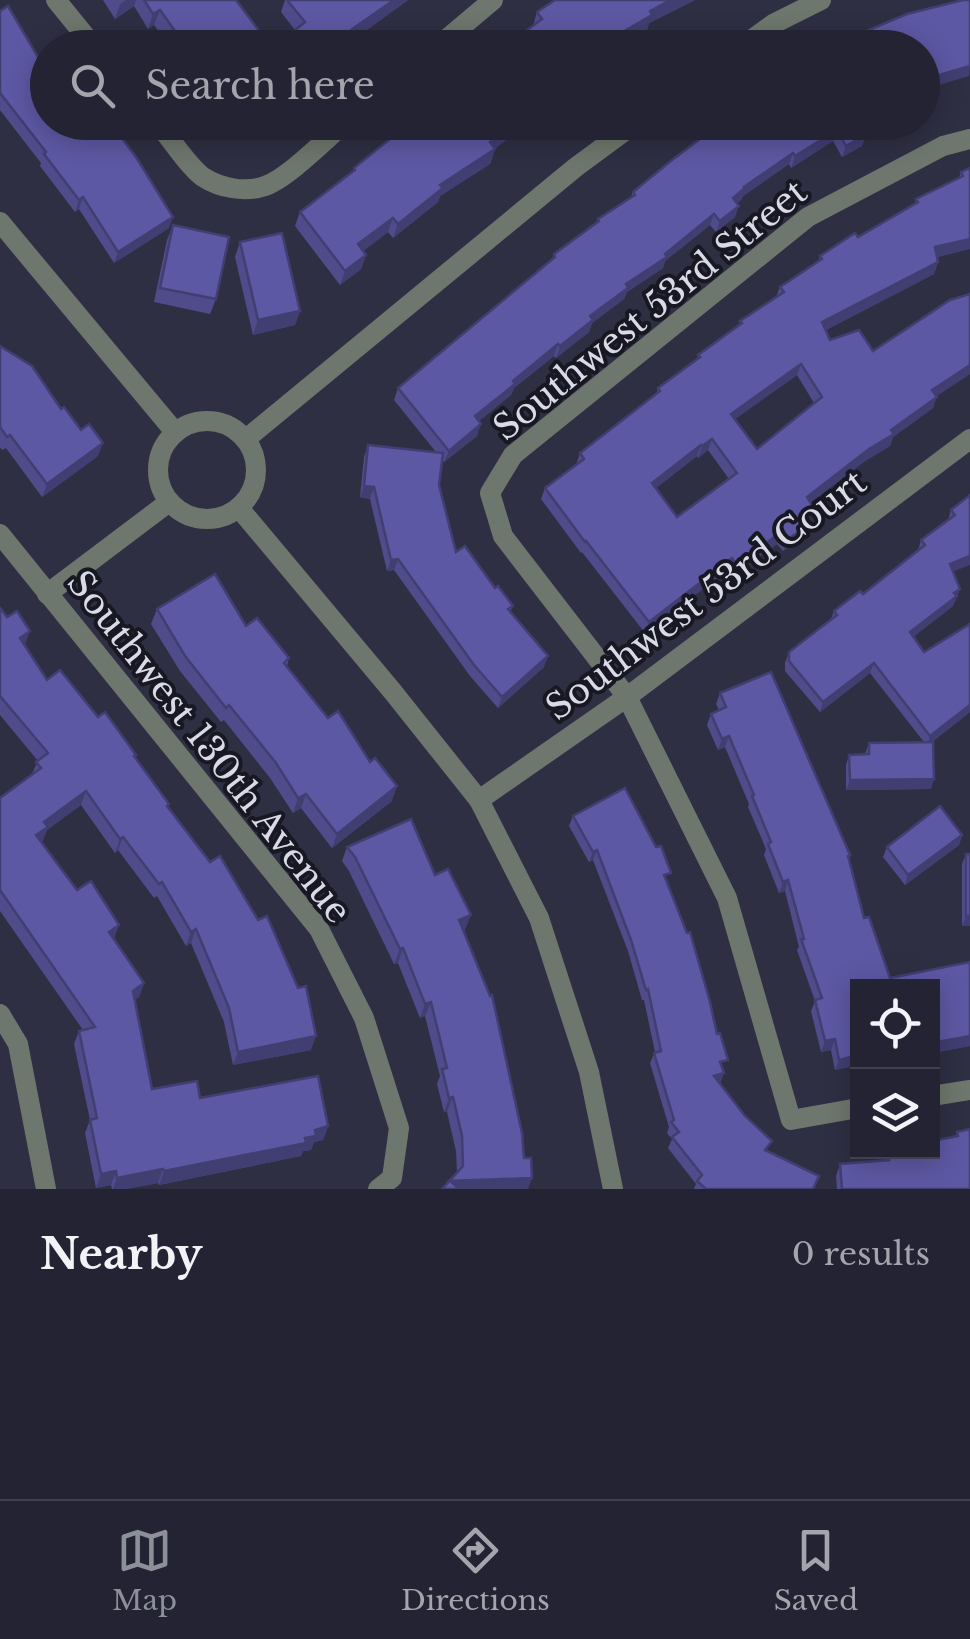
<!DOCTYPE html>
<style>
:root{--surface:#232333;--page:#2f2f3f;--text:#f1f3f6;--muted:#a3a4ac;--line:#40404e;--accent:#8c9099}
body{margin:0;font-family:"Libre Baskerville",serif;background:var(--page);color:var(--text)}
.controls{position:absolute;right:30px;bottom:30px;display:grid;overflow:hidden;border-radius:0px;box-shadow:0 5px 25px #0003}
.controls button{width:90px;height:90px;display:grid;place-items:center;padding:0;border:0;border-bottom:2px solid var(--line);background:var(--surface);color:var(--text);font:50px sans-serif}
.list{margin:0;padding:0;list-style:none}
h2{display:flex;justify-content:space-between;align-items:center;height:130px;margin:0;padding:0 40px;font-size:42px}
h2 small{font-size:32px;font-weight:400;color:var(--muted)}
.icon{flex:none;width:55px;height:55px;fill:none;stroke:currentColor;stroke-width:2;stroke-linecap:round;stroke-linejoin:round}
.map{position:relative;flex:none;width:970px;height:1189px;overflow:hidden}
.search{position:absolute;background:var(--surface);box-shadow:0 5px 25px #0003;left:30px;right:30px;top:30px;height:110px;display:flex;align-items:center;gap:25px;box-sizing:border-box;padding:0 35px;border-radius:55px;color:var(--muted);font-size:38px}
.sheet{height:310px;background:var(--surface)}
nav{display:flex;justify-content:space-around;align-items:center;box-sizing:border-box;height:140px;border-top:2px solid var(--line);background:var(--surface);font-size:28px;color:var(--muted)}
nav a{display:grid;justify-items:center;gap:5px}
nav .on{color:var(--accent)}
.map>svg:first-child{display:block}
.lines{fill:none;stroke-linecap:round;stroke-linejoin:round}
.street{stroke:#6e776e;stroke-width:20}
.wall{fill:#504c8c;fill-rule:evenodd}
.shaded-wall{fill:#413e72}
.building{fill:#5d58a3;stroke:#413e72;stroke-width:2.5;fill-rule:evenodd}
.labels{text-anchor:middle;stroke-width:8;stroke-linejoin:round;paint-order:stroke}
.street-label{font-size:35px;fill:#d9dae8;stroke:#181822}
</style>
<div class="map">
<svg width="970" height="1189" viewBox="0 0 970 1189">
<rect width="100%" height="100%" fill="#2f2f44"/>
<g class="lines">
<g class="street">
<path d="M56 0 95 48"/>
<path d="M436 48 493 0"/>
<path d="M740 48 773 24 821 0"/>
<path d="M157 122C169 137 189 167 203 177 220 188 245 193 265 186 288 178 326 139 346 122"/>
<path d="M0 222 175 432"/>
<circle cx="207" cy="470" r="49"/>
<path d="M246 439 576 167 637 122"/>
<path d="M239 508 393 692 479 800 539 918 589 1072 613 1189"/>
<path d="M0 534 319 929 364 1018 399 1128 392 1178 378 1189"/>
<path d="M47 594 169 502"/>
<path d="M479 800 627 697 970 439"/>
<path d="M0 1014 18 1044 46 1189"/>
<path d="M932 1096 970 1090"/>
<path d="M858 1108 791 1120 727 898 627 697 503 536 490 493 513 455 808 217 943 146 970 139"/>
</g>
</g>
<g class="wall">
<path d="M103 0H238L237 1 272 48H171L154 25 148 29 134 6 115 19Z"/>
<path d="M285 0H408L342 48H273L295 30 281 12Z"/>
<path d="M555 0H695L649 23 647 30 533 26 537 12Z"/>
<path d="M0 11 169 228 114 263 79 209 75 212 40 166 41 163 0 110Z"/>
<path d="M229 122H246L236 131Z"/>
<path d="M861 126 866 134 862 146 842 157 833 141 791 168 789 164 743 196 741 200 737 203 735 217 716 232 710 225 665 261 663 268 627 292 624 299 592 323 589 332 556 358 554 356 514 388 511 395 479 421 477 436 444 462 442 459 439 485 456 552 513 606 510 612 544 667 498 708 470 676 394 570 387 571 370 499 360 497 364 457 368 445 436 452 394 400 398 388 552 260 554 254 596 223 598 219 631 197 633 192 672 160Z"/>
<path d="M495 149 490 164 440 196 438 202 393 238 388 232 363 251 366 255 361 269 340 285 295 226 300 212 352 173 354 168Z"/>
<path d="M970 168 937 257 938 262 934 274 826 330 830 340 873 351 970 294V374L936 396 933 408 893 437 890 446 865 461 811 502 812 505 808 516 804 520V536L783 551 777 544 733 576 728 570 645 633 582 552 581 553 541 499 545 488 576 465 580 453 656 395 658 388 697 359 698 355 739 325 740 321 776 297 780 287 818 262 820 256 858 237 915 204 916 199 959 178 961 172ZM797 375 814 403 757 449 735 419ZM708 450 729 479 677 517 656 488 697 456 698 458Z"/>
<path d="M173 225 216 299 210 314 154 302 167 240Z"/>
<path d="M240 242 300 311 295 325 253 335 235 257Z"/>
<path d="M0 346 61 409 98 456 42 497 6 448 2 450 0 447Z"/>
<path d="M970 495 953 572 960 589 953 606 914 636 924 652 970 624V712L932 742 931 789 846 790V765L849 755 865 754 869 743 924 742 870 673 820 712 785 671V663L789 652 831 619 834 611 863 594 918 551 921 540 948 520 951 510Z"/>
<path d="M0 608 47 680 98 717 135 757 168 807 311 1050 233 1065 224 1022 191 943 186 946 157 896 154 898 118 850 115 853 81 805 47 830 41 842 114 939 144 983 139 997 135 1000 152 1089 328 1126 323 1140 314 1142 311 1150 303 1151 301 1156 159 1185 158 1183 126 1189H112L111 1185 96 1188 85 1133 90 1120 74 1044 79 1031 83 1030 0 911V798L31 776 38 761 0 715Z"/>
<path d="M157 609 246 626 289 658 287 666 392 801 332 848 301 808 293 813 270 778 224 720 221 722 180 671 151 624Z"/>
<path d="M771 672 850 855 849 859 864 918 869 917 890 978 970 962V1046L932 1053V986H858V1065L835 1070 831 1050 821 1052 811 1011 815 1001 797 950 799 947 785 891 779 893 764 855 766 849 748 807 749 804 725 747 718 750 707 725 711 714 719 710 716 704 720 693Z"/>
<path d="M573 816 667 882 724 1071 720 1084 767 1152 814 1189H694L696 1184 668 1148 672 1139 667 1133 669 1127 650 1063 655 1052 644 1000H642L628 951 593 860 589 862 569 826Z"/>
<path d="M962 835 959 845 905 885 883 857 887 847Z"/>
<path d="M347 847 435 875 465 930 463 931 522 1133 457 1172 456 1151 447 1112H444L437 1084 440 1076 425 1016 420 1018 398 963 394 964 349 871 342 861Z"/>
<path d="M966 854 970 926H962V864Z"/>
<path d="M957 1132 970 1189H837L836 1176 840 1164 882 1161 884 1152H932L955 1137Z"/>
</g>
<g class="shaded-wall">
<path d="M126 0H136L134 6 115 19 120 4Z"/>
<path d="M394 0H408L342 48H331L351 30Z"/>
<path d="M671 0H695L649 23 647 30 615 48H595L650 11Z"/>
<path d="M160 10 154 25 148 29 153 14Z"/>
<path d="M970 66 969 76 922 90V80Z"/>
<path d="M517 122H531L485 156 490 142Z"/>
<path d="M837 130 833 141 791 168 795 156Z"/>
<path d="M866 134 862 146 842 157 846 146Z"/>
<path d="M495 149 490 164 440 196 438 202 393 238 398 224 440 185Z"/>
<path d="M793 153 789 164 743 196 741 200 729 210 733 198 744 187Z"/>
<path d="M83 197 79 209 75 212 79 200Z"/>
<path d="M739 206 735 217 716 232 720 221Z"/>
<path d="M714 214 710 225 665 261 663 268 627 292 624 299 592 323 589 332 556 358 560 346 590 316 626 284Z"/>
<path d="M173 217 169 228 114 263 118 252Z"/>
<path d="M393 218 388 232 353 259 358 244Z"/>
<path d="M970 239V249L931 259 935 247Z"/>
<path d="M366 255 361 269 340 285 345 271Z"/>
<path d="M938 262 934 274 818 334 822 322Z"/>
<path d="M300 311 295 325 253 335 258 320Z"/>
<path d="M558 344 554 356 514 388 511 395 470 428 475 416 513 381Z"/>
<path d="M801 364 797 375 727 425 731 414Z"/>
<path d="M970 365V374L928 402 932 390Z"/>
<path d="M937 397 933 408 893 437 890 446 865 461 803 508 807 497 891 430Z"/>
<path d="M481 424 477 436 444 462 449 451Z"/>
<path d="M712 439 708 450 698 458 702 446Z"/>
<path d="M103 443 98 456 42 497 47 484Z"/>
<path d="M701 445 697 456 648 494 652 483Z"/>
<path d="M364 486 374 487 370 499 360 497Z"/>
<path d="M812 505 808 516 796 526 800 515Z"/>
<path d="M808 525 804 536 783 551 787 540Z"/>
<path d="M781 532 777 544 733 576 737 565Z"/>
<path d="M970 556V565L947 574 950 564Z"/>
<path d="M732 558 728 570 645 633 649 622Z"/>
<path d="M398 559 394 570 387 571 391 560Z"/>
<path d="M960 589 953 606 907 642 910 632Z"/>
<path d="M30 631 25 645 20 638Z"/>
<path d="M548 656 544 667 498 708 502 697Z"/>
<path d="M874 663 870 673 820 712 823 702Z"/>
<path d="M970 705V712L927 746 930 736Z"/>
<path d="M729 736 725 747 718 750 722 739Z"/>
<path d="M934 779 931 789 846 790 850 780Z"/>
<path d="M397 786 392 801 332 848 337 834Z"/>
<path d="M86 791 81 805 47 830 43 841 31 849 36 835 44 822Z"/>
<path d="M306 794 301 808 293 813 298 798Z"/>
<path d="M962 835 959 845 905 885 908 875Z"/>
<path d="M123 837 118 850 115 853 120 839Z"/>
<path d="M597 850 593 860 589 862 593 852Z"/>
<path d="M788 880 785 891 779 893 783 882Z"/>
<path d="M471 915 465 930 454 935 459 920Z"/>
<path d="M966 916H970V926H962Z"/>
<path d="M119 925 114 939 109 932Z"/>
<path d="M196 929 191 943 186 946 191 932Z"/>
<path d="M403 948 398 963 394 964 400 949Z"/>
<path d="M144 983 139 997 128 1005 133 991Z"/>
<path d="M431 1002 425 1016 420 1018 425 1004Z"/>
<path d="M316 1036 311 1050 233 1065 238 1052Z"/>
<path d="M970 1036V1046L932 1053V1043Z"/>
<path d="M835 1039 831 1050 821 1052 825 1041Z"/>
<path d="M858 1055V1065L835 1070 839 1060Z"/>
<path d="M724 1073 720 1084 714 1076Z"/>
<path d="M453 1097 447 1112H444L449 1098Z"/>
<path d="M328 1126 323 1140 314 1142 311 1150 303 1151 301 1156 159 1185 164 1171 305 1138 315 1130Z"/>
<path d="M163 1169 158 1183 126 1189H113L117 1178Z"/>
<path d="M116 1171 111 1185 96 1188 101 1174Z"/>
<path d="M532 1178 528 1189H448L450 1181Z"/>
</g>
<g class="building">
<path d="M144 0H236L272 48H187L160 10 153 14Z"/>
<path d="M287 0H394L351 30 331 48H273L305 22Z"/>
<path d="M555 0H671L650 11 652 15 595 48H503L542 19 537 12Z"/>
<path d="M963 0H970V66L922 80V48H835L859 34 907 14Z"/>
<path d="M8 6 48 74V122H110L136 157 173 217 118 252 83 197 79 200 44 154 46 152 0 93V11Z"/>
<path d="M411 122H517L490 142 495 149 440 185 443 188 398 224 393 218 358 244 366 255 345 271 300 212 355 170 354 168Z"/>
<path d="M723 122H859L866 134 846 146 837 130 795 156 793 153 744 187 745 188 733 198 739 206 720 221 714 214 665 254 667 257 626 284 628 288 590 316 593 320 560 346 558 344 513 381 515 384 475 416 481 424 449 451 398 388 555 257 554 254 599 221 598 219 635 195 633 192 672 160Z"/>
<path d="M970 168V239L935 247 938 262 822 322 830 340 859 330 873 351 950 300 970 294V365L932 390 937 397 891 430 894 434 869 449 807 497 812 505 800 515 808 525 787 540 781 532 737 565 732 558 649 622 586 541 585 542 545 488 584 459 580 453 660 391 658 388 700 357 698 355 742 323 740 321 784 292 780 287 822 259 820 256 855 233 858 237 918 202 916 199 963 176 961 172ZM801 364 822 397 757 449 731 414ZM712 439 737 473 677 517 652 483 701 445 702 446Z"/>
<path d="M173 225 229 237 216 299 160 288Z"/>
<path d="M282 233 300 311 258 320 240 242Z"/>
<path d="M0 346 32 366 61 409 64 407 81 430 89 424 103 443 47 484 10 435 7 437 0 427Z"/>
<path d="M368 445 443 453 439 485 456 552 465 546 495 588 498 586 513 606 508 609 548 656 502 697 474 665 398 559 391 560 374 487 364 486Z"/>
<path d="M970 495V556L950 564 960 589 954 593 957 596 910 632 924 652 970 624V705L930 736 874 663 823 702 789 661V652L837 615 834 611 860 591 863 594 925 545 921 540 955 515 951 510Z"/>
<path d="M215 574 246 626 257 618 289 658 284 663 328 718 338 711 370 762 375 758 397 786 337 834 306 794 298 798 276 763 229 705 226 708 185 656 157 609Z"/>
<path d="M0 608 7 617 17 611 30 631 20 638 47 680 60 670 98 717 105 712 136 755 134 756 169 804 167 806 210 862 220 856 258 920 267 916 298 988 306 986 316 1036 238 1052 229 1008 196 929 191 932 162 882 159 884 123 837 120 839 86 791 44 822 48 827 36 835 77 890 91 881 119 925 109 932 144 983 133 991 152 1089 197 1081 200 1098 318 1076 328 1126 315 1130 316 1136 305 1138 306 1143 164 1171 163 1169 117 1178 116 1171 101 1174 90 1120 97 1118 79 1031 95 1027 0 890V798L41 768 36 762 48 753 0 696Z"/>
<path d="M771 672 850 855 848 856 864 918 869 917 890 978 970 962V1036L932 1043V986H858V1055L839 1060 835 1039 825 1041 815 1000 822 998 801 939H804L788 880 783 882 768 844 771 842 752 796 754 795 729 736 722 739 711 714 726 707 720 693Z"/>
<path d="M933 742 934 779 850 780 849 755 869 754V743Z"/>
<path d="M625 788 656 847 661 846 671 873 664 875 687 933 690 932 710 1002 717 1034 720 1033 728 1060 720 1062 724 1073 714 1076 745 1116 772 1141 765 1150 819 1176 813 1189H706L697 1181 702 1175 672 1137 679 1132 671 1122 674 1120 654 1053 661 1051 648 989 646 990 631 940 597 850 593 852 573 816Z"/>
<path d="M940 806 962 835 908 875 887 847Z"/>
<path d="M411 819 435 875 448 869 471 915 459 920 490 996 492 995 522 1133 524 1158H531L532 1178 450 1181 459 1189H442L463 1166 462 1136 453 1097 449 1098 442 1069 447 1068 431 1002 425 1004 403 948 400 949 355 857 347 847Z"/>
<rect x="966" y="854" width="4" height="62"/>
<path d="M970 1129V1189H842L840 1164 889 1160 887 1152H932V1141L958 1136 957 1132Z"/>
</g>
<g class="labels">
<g class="street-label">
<text transform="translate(650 310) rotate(-39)" y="12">Southwest 53rd Street</text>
<text transform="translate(706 595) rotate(-37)" y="12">Southwest 53rd Court</text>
<text transform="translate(209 747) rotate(52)" y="12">Southwest 130th Avenue</text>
</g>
</g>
</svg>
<div class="controls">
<button><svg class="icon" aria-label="locate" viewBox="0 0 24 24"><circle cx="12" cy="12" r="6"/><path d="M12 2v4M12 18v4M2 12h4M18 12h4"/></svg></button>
<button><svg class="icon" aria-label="layers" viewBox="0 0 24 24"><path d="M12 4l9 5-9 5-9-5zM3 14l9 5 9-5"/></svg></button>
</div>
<div class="search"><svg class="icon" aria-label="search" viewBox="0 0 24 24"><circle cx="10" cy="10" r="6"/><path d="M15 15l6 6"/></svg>Search here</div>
</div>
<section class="sheet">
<h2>Nearby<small>0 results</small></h2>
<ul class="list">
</ul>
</section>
<nav>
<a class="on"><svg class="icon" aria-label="map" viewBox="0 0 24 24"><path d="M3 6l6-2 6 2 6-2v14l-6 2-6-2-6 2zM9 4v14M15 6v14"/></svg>Map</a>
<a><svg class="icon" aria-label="directions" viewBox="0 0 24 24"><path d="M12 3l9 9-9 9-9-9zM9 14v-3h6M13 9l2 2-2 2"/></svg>Directions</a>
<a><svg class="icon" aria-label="saved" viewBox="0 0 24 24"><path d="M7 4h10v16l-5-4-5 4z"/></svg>Saved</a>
</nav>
